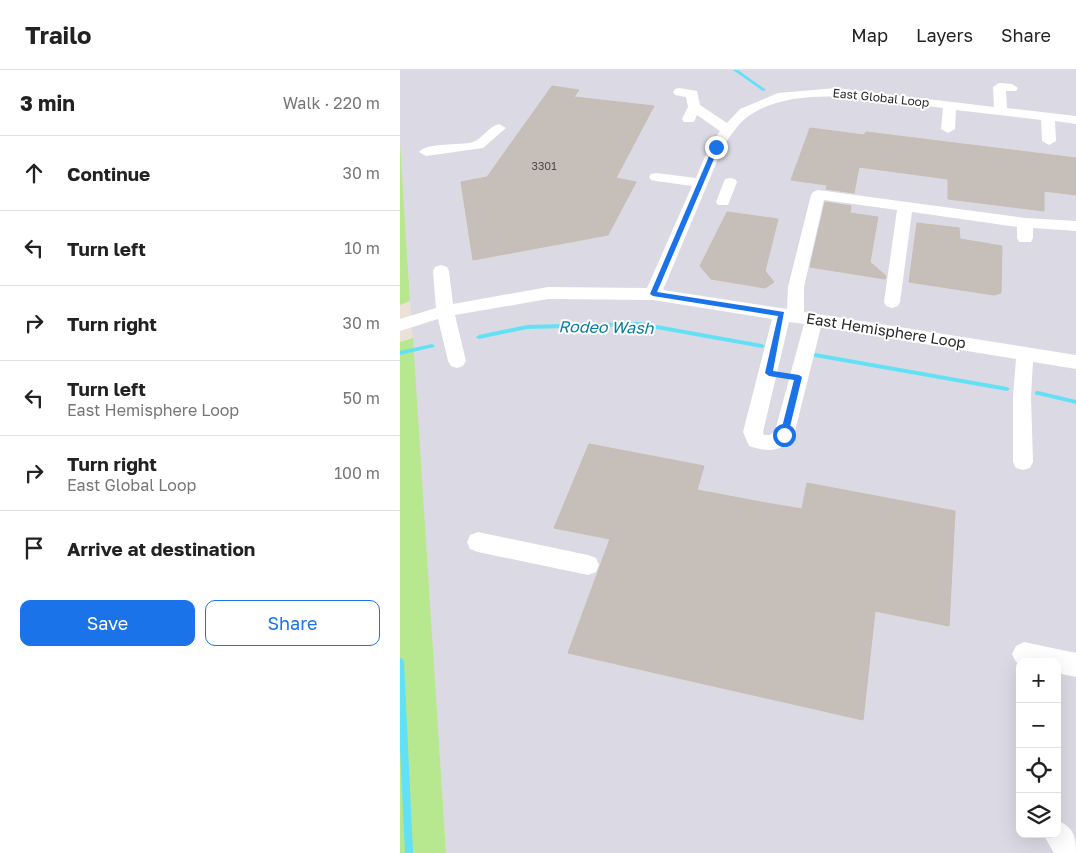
<!DOCTYPE html>
<meta charset="utf-8">
<style>
:root{--surface:#fff;--page:#f6f6f6;--text:#222;--muted:#767676;--line:#e0e0e0;--accent:#1a73e8}
body{margin:0;font-family:"Golos Text",sans-serif;background:var(--page);color:var(--text)}
.controls{position:absolute;right:15px;bottom:15px;display:grid;overflow:hidden;border-radius:10px;box-shadow:0 5px 20px #0002}
.controls button{width:45px;height:45px;display:grid;place-items:center;padding:0;border:0;border-bottom:1px solid var(--line);background:var(--surface);color:var(--text);font:25px sans-serif}
.stop{position:absolute;width:15px;height:15px;margin:-11px;border:4px solid #1a73e8;border-radius:50%;background:#fff}
.stop.end{background:#1a73e8;border-color:#fff;box-shadow:0 1px 5px #0008}
.list{margin:0;padding:0;list-style:none}
h2{display:flex;justify-content:space-between;align-items:center;height:65px;margin:0;padding:0 20px;font-size:21px}
h2 small{font-size:16px;font-weight:400;color:var(--muted)}
.list li{display:grid;grid-template-columns:32px 1fr auto;gap:15px;align-items:center;box-sizing:border-box;height:75px;padding:0 20px;border-top:1px solid var(--line)}
.list b{display:block;font-size:19px;white-space:nowrap}
.list p{margin:0;font-size:16px;white-space:nowrap;color:var(--muted)}
.list em{font-size:16px;font-style:normal;color:var(--muted)}
.actions{display:flex;gap:10px;padding:15px 20px}
.actions a{flex:1;padding:11px 0;border:1px solid var(--accent);border-radius:10px;text-align:center;font-size:18px;color:var(--accent)}
.actions .main{background:var(--accent);color:#fff}
.icon{flex:none;width:28px;height:28px;fill:none;stroke:currentColor;stroke-width:2;stroke-linecap:round;stroke-linejoin:round}
.map{position:relative;flex:none;width:676px;height:783px;overflow:hidden}
header{display:flex;align-items:center;gap:30px;box-sizing:border-box;height:70px;padding:0 25px;background:var(--surface);border-bottom:1px solid var(--line)}
header strong{font-size:24px}
nav{display:flex;gap:28px;margin-inline-start:auto;font-size:18px}
main{display:flex}
aside{flex:1;background:var(--surface)}
.map>svg:first-child{display:block}
.industrial{fill:#dbd9e3;fill-rule:evenodd}
.green{fill:#b7e78f}
.lines{fill:none;stroke-linecap:round;stroke-linejoin:round}
.stream{fill:#62e0f6;fill-rule:evenodd}
.building{fill:#c6beb8;stroke:#c7bdb2}
.minor{fill:#fff;fill-rule:evenodd}
.route{fill:#1a73e8}
.labels{text-anchor:middle;stroke-width:4;stroke-linejoin:round;paint-order:stroke}
.far-number-label{font-size:11px;fill:#504e4c}
.far-street-label{font-size:12px;fill:#282828;stroke:#fff}
.street-label{font-size:15px;fill:#282828;stroke:#fff}
.water-label{font-size:16px;font-style:italic;fill:#047c9f;stroke:#fff}
</style>
<header>
<strong>Trailo</strong>
<nav><a>Map</a><a>Layers</a><a>Share</a></nav>
</header>
<main>
<aside>
<h2>3 min<small>Walk · 220 m</small></h2>
<ul class="list">
<li><svg class="icon" aria-label="ahead" viewBox="0 0 24 24"><path d="M12 20V5M6 11l6-6 6 6"/></svg><div><b>Continue</b></div><em>30 m</em></li>
<li><svg class="icon" aria-label="left" viewBox="0 0 24 24"><path d="M17 20v-9H6M10 6l-5 5 5 5"/></svg><div><b>Turn left</b></div><em>10 m</em></li>
<li><svg class="icon" aria-label="right" viewBox="0 0 24 24"><path d="M7 20v-9h11M14 6l5 5-5 5"/></svg><div><b>Turn right</b></div><em>30 m</em></li>
<li><svg class="icon" aria-label="left" viewBox="0 0 24 24"><path d="M17 20v-9H6M10 6l-5 5 5 5"/></svg><div><b>Turn left</b><p>East Hemisphere Loop</p></div><em>50 m</em></li>
<li><svg class="icon" aria-label="right" viewBox="0 0 24 24"><path d="M7 20v-9h11M14 6l5 5-5 5"/></svg><div><b>Turn right</b><p>East Global Loop</p></div><em>100 m</em></li>
<li><svg class="icon" aria-label="arrive" viewBox="0 0 24 24"><path d="M6 21V4h12l-3 4 3 4H6"/></svg><div><b>Arrive at destination</b></div></li>
</ul>
<div class="actions"><a class="main">Save</a><a>Share</a></div>
</aside>
<div class="map">
<svg width="676" height="783" viewBox="0 0 676 783">
<rect width="100%" height="100%" fill="#ece1d8"/>
<path class="industrial" d="M0 0H676V783H46L0 72ZM620 592H657V764H620Z"/>
<g class="green">
<path d="M0 72 10 231 0 235Z"/>
<path d="M13 268 46 783H0V272Z"/>
</g>
<g class="lines">
<g class="stream">
<path d="M333 0H338L366 20 363 21Z"/>
<path d="M240 252 362 274 365 276 362 278 240 256 127 259 79 269 76 267 79 265 127 255Z"/>
<path d="M32 274 35 276 34 277 0 285V281Z"/>
<path d="M415 283 607 317 610 319 607 321 415 287 412 285Z"/>
<path d="M636 321H638L676 330V334L638 325H636L635 323Z"/>
<path d="M0 588 3 589 4 592 13 783H5L0 677Z"/>
</g>
</g>
<g class="building">
<path d="M152 16 179 20 174 27 254 36 216 108 236 112 208 165 73 190 61 112 87 107Z"/>
<path d="M410 58 464 65 466 62 676 88V125L644 121V141L548 129V109L459 97 454 123 426 119 427 115 391 110Z"/>
<path d="M425 132 451 136 450 143 478 147 470 192 486 206 485 209 410 197Z"/>
<path d="M327 142 378 149 365 201 374 212 365 218 311 209 300 196Z"/>
<path d="M517 153 559 158 560 169 602 176 601 223 594 225 509 212Z"/>
<path d="M189 374 304 396 297 420 366 433 402 439 407 413 555 441 549 556 475 541 463 650 168 583 210 469 154 458Z"/>
</g>
<g class="lines">
<g class="minor">
<path d="M599 13 612 14 618 18 616 21H606L607 38 676 46V54L655 51 656 71 649 75 642 71 641 50 556 40 555 59 548 63 541 59 543 38C488 32 399 12 350 45 339 52 330 66 323 77L263 220 387 239 388 217 411 125 413 122 418 120 625 148 676 151V161L633 158V168L631 172H619L617 168V157L512 142 500 232 498 236 492 238 486 236 484 232 497 140 424 130 404 217V242L676 285V299L633 292 631 326 633 392 630 398 623 400 616 398 613 392V326L616 289 421 257 394 365C384 383 366 382 349 376L343 362 372 249 253 230 148 229 55 245 66 291 63 296 57 298 51 296 48 291 38 249 0 261V249L36 238 33 201 35 197 41 195 47 197 49 201 53 234 148 217 247 218 292 116 256 111 251 110 249 107 251 104 256 103 296 108 309 77 320 61 297 45 294 52H284L282 49 288 37 286 27 275 25 273 22 275 19 279 18 297 21 300 35 327 53 340 39 378 23 436 18 594 37 593 17ZM389 252 404 254 375 361 370 365H364L363 362Z"/>
<path d="M99 54 106 58 83 78 26 86 19 82C27 72 60 76 73 72 83 68 88 57 99 54Z"/>
<path d="M330 108 335 109 337 112 328 135H318L316 132 325 109Z"/>
<path d="M78 462 188 485 196 488 199 495 196 502 188 505 78 482 70 479 67 472 70 465Z"/>
<path d="M624 572 676 583V607L657 603V592H620V594L616 592 612 584 616 576Z"/>
<path d="M657 750C674 758 676 766 676 783H654L643 764H657Z"/>
</g>
</g>
<path class="route" d="M316 75 319 77 257 222 384 242 373 301 399 305 402 307 388 365 384 368 380 365 394 310 369 306 365 303 378 246 253 226 250 224 313 77Z"/>
<g class="labels">
<g class="far-number-label">
<text x="144" y="100">3301</text>
</g>
<g class="far-street-label">
<text transform="translate(481 28) rotate(6)" y="4">East Global Loop</text>
</g>
<g class="street-label">
<text transform="translate(486 261) rotate(9)" y="5">East Hemisphere Loop</text>
</g>
<g class="water-label">
<text transform="translate(206 257) rotate(1)" y="6">Rodeo Wash</text>
</g>
</g>
</svg>
<div class="controls">
<button>+</button>
<button>−</button>
<button><svg class="icon" aria-label="locate" viewBox="0 0 24 24"><circle cx="12" cy="12" r="6"/><path d="M12 2v4M12 18v4M2 12h4M18 12h4"/></svg></button>
<button><svg class="icon" aria-label="layers" viewBox="0 0 24 24"><path d="M12 4l9 5-9 5-9-5zM3 14l9 5 9-5"/></svg></button>
</div>
<div class="stop" style="left:384px;top:365px"></div>
<div class="stop end" style="left:316px;top:77px"></div>
</div>
</main>
